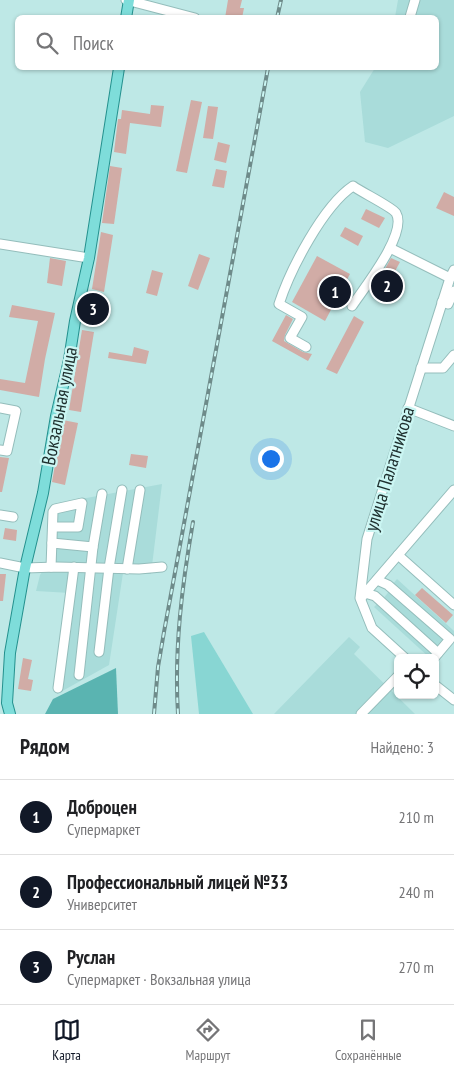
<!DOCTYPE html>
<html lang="ru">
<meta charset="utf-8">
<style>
:root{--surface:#fff;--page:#f2f2f2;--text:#202124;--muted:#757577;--line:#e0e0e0;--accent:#111827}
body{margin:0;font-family:"PT Sans Narrow",sans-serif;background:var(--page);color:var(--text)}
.controls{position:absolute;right:15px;bottom:15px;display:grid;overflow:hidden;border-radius:8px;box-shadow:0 1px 4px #0004}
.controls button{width:45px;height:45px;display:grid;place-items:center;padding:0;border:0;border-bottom:1px solid var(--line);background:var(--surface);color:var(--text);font:25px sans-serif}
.you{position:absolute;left:270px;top:458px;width:18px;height:18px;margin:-12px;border:4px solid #fff;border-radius:50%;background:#1a73e8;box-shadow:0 0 0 8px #1a73e833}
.badge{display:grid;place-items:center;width:32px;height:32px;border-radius:50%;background:var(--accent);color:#fff;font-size:16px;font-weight:700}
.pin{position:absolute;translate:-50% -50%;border:2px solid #fff;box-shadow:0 1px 5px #0006}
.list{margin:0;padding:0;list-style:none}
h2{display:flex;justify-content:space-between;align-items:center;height:65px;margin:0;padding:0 20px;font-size:21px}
h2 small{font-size:16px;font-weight:400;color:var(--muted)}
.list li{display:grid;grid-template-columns:32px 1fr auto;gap:15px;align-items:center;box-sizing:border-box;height:75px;padding:0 20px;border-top:1px solid var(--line)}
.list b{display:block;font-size:19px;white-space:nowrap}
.list p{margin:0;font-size:16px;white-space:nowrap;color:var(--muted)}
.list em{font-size:16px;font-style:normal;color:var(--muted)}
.icon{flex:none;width:28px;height:28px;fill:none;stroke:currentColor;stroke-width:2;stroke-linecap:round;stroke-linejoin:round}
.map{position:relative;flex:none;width:454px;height:714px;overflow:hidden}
.search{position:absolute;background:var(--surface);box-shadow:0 1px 4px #0004;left:15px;right:15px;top:15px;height:55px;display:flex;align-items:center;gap:12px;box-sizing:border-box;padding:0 18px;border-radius:8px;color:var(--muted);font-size:19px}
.sheet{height:290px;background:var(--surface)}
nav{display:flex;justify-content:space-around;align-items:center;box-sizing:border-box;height:70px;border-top:1px solid var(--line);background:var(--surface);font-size:14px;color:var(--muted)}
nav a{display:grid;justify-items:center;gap:2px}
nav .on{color:var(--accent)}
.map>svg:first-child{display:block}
.built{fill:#a9dcda}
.green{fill:#88d6d3}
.forest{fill:#5ab4b1}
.building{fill:#d1aca6}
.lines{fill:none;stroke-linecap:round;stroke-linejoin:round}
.minor-casing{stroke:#94bdbb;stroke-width:11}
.major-casing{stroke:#24918e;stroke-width:12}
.minor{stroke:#fff;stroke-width:9}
.major{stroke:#7eddda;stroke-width:10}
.rail-casing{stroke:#6e8b8a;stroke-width:4}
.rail{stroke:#cbf6f3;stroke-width:2;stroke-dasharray:5.5;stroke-linecap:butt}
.labels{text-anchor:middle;stroke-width:4.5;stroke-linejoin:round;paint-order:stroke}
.street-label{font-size:19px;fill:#1d2e2d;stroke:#cbf6f3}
</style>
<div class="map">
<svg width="454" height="714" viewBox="0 0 454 714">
<rect width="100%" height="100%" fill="#bee8e6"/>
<g class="built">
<path d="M398 0H454V116L388 148 365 142 360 92 375 68H436V18L395 17Z"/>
<path d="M162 484 151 574 123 573 109 665 57 694 70 593 36 591 40 575 46 566 54 504Z"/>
<path d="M397 579 454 631V639L393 584Z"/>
<path d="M390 590 446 640 439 648 383 599Z"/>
<path d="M378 603 434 653 430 658 374 607Z"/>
<path d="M349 637 360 647 354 654 415 714H274Z"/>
</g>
<path class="green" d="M204 632 253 714H199L191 636Z"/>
<path class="forest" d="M116 668 118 714H45L53 699Z"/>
<g class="building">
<path d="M228 0H242L240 8H244L242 18H225Z"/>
<path d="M191 100 202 102 187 173 176 171Z"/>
<path d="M151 105 164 106 161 127 130 123 126 154 114 152 118 119H121L122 110 150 114Z"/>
<path d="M208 106 218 107 213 139 203 138Z"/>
<path d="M218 142 230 145 226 163 214 160Z"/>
<path d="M110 166 122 168 114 224 102 223Z"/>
<path d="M216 169 227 171 224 188 212 186Z"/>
<path d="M444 192 454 197V216L436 208Z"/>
<path d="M366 209 385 218 379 228 361 219Z"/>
<path d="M345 227 363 236 358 246 340 236Z"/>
<path d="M101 232 113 235 104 292 92 289Z"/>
<path d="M199 254 210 258 198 290 188 286Z"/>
<path d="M317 256 350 274 325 321 292 302Z"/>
<path d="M50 258 66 261 62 286 47 283Z"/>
<path d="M391 258 400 262 380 299 371 294Z"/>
<path d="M152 270 163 273 157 296 146 293Z"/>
<path d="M89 303 103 305 101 314 88 312Z"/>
<path d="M12 305 55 313 45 359 39 397 0 390V379L25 383 38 321 9 317Z"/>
<path d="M286 315 293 319 285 335 284 341 303 352 312 354 308 361 272 341Z"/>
<path d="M354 316 364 322 337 374 326 369Z"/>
<path d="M82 330 94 332 81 412 69 410Z"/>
<path d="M134 347 149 351 146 364 108 358 109 352 132 356Z"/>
<path d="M63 420 78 423 65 485 52 482Z"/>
<path d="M131 454 148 456 146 468 129 465Z"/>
<path d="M0 457 9 458 2 492H0Z"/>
<path d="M5 528 17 530 16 541 3 539Z"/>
<path d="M0 574H6L3 601H0Z"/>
<path d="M422 588 453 615 446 623 415 595Z"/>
<path d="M23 658 32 660 28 679 33 680 31 691 18 689Z"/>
</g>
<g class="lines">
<defs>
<g id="minor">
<path d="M126 0 195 18"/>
<path d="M410 17 415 0"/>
<path d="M0 244 89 258"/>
<path d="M390 248 450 278"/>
<path d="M442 302 448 304 454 291"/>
<path d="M306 347 290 338 302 317 279 304C290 270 323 206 353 186 361 192 392 207 396 213 408 233 364 288 352 306"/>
<path d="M421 368H443L454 355"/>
<path d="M0 408 16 411 7 451 0 450"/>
<path d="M408 408 454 426"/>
<path d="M0 515 13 517"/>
<path d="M52 543 93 547 102 494"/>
<path d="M398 555 454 605"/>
<path d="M0 563 25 568 57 567 139 569 162 567"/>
<path d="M51 567 53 512 55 509 82 503 78 527H53"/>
<path d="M127 569 140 490"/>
<path d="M377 580 388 585 450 639 434 658"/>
<path d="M365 593 375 596 438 653"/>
<path d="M361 598 454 490"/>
<path d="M99 652 109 568 122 490"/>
<path d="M405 658 372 628 360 598 367 539 450 278 454 270"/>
<path d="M79 675 93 547"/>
<path d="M435 685 454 700"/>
<path d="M58 688 74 567"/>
<path d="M361 714 398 676"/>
</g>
<g id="major">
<path d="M126 18 129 0"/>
<path d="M10 714 7 703 10 653 25 568 43 493 56 416 69 360 75 321 89 258 119 68"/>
</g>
</defs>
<use href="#minor" class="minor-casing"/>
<use href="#major" class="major-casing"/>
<use href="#minor" class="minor"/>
<use href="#major" class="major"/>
<defs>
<g id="rail">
<path d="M277 18 281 0"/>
<path d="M154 714 158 667 164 632 268 68"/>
<path d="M178 714C174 649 182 585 193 522"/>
</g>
</defs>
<use href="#rail" class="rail-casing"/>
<use href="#rail" class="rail"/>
</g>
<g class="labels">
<g class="street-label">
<text transform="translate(59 406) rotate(-79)" y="7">Вокзальная улица</text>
<text transform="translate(389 469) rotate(-73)" y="7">улица Палатникова</text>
</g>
</g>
</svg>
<div class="controls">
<button><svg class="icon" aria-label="locate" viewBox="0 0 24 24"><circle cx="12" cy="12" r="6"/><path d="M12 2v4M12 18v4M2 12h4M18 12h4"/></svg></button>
</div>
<div class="you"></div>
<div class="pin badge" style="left:335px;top:292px">1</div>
<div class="pin badge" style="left:387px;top:286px">2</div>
<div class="pin badge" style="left:93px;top:309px">3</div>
<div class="search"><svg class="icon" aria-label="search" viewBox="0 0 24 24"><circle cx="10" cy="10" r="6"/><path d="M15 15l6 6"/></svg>Поиск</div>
</div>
<section class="sheet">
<h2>Рядом<small>Найдено: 3</small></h2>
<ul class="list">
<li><span class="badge">1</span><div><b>Доброцен</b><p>Супермаркет</p></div><em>210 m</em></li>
<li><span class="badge">2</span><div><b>Профессиональный лицей №33</b><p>Университет</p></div><em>240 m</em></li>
<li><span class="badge">3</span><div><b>Руслан</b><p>Супермаркет · Вокзальная улица</p></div><em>270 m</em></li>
</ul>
</section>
<nav>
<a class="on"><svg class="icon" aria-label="map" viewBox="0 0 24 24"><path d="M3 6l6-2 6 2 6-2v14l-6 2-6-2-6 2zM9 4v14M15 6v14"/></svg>Карта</a>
<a><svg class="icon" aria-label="directions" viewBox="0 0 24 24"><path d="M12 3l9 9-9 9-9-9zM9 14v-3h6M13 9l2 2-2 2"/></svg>Маршрут</a>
<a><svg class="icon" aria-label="saved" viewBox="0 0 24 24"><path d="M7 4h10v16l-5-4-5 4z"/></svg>Сохранённые</a>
</nav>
